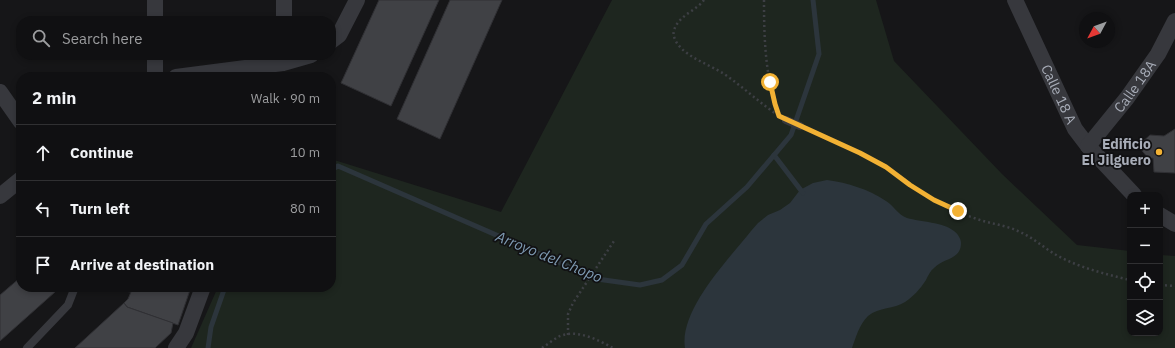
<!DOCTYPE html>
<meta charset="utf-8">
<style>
:root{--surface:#101012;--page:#1e1e20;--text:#f1f3f6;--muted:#9c9d9f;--line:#303032}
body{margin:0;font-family:"IBM Plex Sans",sans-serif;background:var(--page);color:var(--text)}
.controls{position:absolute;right:12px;bottom:12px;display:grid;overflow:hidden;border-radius:8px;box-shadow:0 2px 6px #0003}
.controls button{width:36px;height:36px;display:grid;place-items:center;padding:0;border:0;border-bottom:1px solid var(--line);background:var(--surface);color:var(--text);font:20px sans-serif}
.compass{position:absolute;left:1079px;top:12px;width:36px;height:36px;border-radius:50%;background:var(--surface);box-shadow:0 2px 6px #0003;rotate:229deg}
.stop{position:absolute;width:12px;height:12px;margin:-9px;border:3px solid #f2b134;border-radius:50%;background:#fff}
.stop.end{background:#f2b134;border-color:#fff;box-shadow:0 1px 4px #0008}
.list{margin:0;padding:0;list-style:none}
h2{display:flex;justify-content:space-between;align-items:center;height:52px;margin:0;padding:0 16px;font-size:17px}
h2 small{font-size:13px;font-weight:400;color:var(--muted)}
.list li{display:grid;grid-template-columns:26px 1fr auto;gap:12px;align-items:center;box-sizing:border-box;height:56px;padding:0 16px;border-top:1px solid var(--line)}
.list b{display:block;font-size:15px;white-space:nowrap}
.list em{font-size:13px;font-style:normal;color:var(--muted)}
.icon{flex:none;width:22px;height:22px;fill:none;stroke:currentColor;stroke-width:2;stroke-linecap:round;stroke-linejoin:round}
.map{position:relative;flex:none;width:1175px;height:348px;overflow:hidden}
.search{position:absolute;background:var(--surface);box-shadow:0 2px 6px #0003;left:16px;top:16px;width:320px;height:44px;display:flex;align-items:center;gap:10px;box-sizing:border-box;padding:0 14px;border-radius:16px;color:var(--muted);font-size:15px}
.panel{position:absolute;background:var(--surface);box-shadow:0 2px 6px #0003;left:16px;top:72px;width:320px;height:220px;border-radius:16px}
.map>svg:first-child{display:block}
.green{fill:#1e261f}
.water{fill:#2c353c}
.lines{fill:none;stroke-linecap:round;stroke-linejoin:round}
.stream{stroke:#2c353c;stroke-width:5}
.building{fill:#404145;stroke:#303034}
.path{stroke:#3d3f44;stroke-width:2.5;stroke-dasharray:2 3;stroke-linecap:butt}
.service{stroke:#37383d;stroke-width:8}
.minor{stroke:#37383d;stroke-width:16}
.route{stroke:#f2b134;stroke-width:5}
.poi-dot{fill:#f2b134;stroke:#111113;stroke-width:1.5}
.labels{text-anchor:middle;stroke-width:3.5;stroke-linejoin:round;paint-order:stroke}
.street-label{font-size:14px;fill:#a8adb8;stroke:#111113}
.poi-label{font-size:14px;font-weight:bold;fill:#a8adb8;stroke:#111113;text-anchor:end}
.water-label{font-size:15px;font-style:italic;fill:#7f9bb3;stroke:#111113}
</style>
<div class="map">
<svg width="1175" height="348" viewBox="0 0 1175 348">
<rect width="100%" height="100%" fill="#161618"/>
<path class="green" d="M612 0H876L894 61 1002 174 1077 245 1130 251V333H1160V255L1175 256V348H191L218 287H331V159L501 212Z"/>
<path class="water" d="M827 180C848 183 868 189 886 201 894 206 898 215 907 218 921 222 943 222 954 231 958 234 961 239 961 243 961 260 943 258 934 268 930 271 928 276 926 280 920 289 914 296 905 302 894 309 879 307 868 316 859 325 856 337 852 348H685C679 310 728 260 751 231L758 223 768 215 780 210 790 203 800 190 813 183Z"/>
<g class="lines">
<g class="stream">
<path d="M774 155 803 193"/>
<path d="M331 170 338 166 597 279 640 285 662 280 682 265 706 224 747 187 791 135 819 54 813 0"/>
<path d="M208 348 211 327 225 287"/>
</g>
</g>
<g class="building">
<path d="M379 0H439L391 106 341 83Z"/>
<path d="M450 0H502L440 139 397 119Z"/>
<path d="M1175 129V173L1154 172 1153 158 1149 159 1138 146 1150 135 1164 136Z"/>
<path d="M21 277V287H50L55 292 0 341V295Z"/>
<path d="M124 287H191L178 325 127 307 124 303 128 299 131 292 123 291Z"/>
<path d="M124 303 127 307 173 323 171 333 155 348H75Z"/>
</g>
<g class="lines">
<g class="path">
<path d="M704 0C696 11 679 15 674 30 672 37 677 44 682 49 695 61 713 66 727 76 744 88 759 102 776 114"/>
<path d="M764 0C764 37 765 77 778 112"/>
<path d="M811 131C837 143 863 153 888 168 904 178 918 191 935 200 948 207 962 214 977 219 991 224 1006 225 1020 232 1034 238 1045 249 1058 256 1081 268 1105 274 1130 280"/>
<path d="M1160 285 1175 286"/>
<path d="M568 335V314L573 303 614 241"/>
<path d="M542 348C548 344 554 339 560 336 578 329 598 340 613 348"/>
</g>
<g class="service">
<path d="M786 120 800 126"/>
<path d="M27 348 68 305 75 287"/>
</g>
<g class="minor">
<path id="s1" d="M1015 0 1075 129 1088 146 1134 195"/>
<path d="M155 21V0"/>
<path d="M284 21V0"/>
<path d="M331 41 339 35 357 0"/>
<path d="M155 77V55"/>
<path d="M176 77 283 63 311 55"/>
<path d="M0 92 21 122"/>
<path id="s2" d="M1088 146 1127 98 1158 54 1175 21"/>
<path d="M0 196 21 179"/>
<path d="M1160 215 1175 224"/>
<path d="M176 348 186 333 203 287"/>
</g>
</g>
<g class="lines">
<path class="route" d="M770 82 775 104 779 116 860 153 886 167 910 185 934 200 958 211"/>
</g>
<circle class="poi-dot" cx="1159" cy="152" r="4"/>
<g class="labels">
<g class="street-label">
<text dy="5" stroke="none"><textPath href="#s2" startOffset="76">Calle 18A</textPath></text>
<text dy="5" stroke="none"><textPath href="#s1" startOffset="104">Calle 18 A</textPath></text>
</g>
<g class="poi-label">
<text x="1151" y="149">Edificio<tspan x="1151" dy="16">El Jilguero</tspan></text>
</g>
<g class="water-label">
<text transform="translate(549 257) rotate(22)" y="5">Arroyo del Chopo</text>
</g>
</g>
</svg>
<div class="controls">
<button>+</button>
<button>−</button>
<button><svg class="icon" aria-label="locate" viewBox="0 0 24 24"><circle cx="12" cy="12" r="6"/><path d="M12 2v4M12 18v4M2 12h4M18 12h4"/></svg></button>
<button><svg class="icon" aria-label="layers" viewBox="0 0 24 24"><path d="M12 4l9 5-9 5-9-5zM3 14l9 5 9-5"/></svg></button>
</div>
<svg class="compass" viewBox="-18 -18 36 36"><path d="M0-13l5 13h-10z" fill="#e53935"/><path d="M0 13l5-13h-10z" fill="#9c9d9f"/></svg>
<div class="stop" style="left:770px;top:82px"></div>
<div class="stop end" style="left:958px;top:211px"></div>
<div class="search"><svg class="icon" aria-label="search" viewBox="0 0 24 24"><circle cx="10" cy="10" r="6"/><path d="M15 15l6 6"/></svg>Search here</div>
<section class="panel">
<h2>2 min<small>Walk · 90 m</small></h2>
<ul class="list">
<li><svg class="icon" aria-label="ahead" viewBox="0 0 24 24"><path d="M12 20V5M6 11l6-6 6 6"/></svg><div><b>Continue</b></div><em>10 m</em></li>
<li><svg class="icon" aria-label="left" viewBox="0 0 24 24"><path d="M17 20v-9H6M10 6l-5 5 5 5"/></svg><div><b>Turn left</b></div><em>80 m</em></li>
<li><svg class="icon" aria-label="arrive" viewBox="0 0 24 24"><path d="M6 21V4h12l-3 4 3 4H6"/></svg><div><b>Arrive at destination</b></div></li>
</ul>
</section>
</div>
